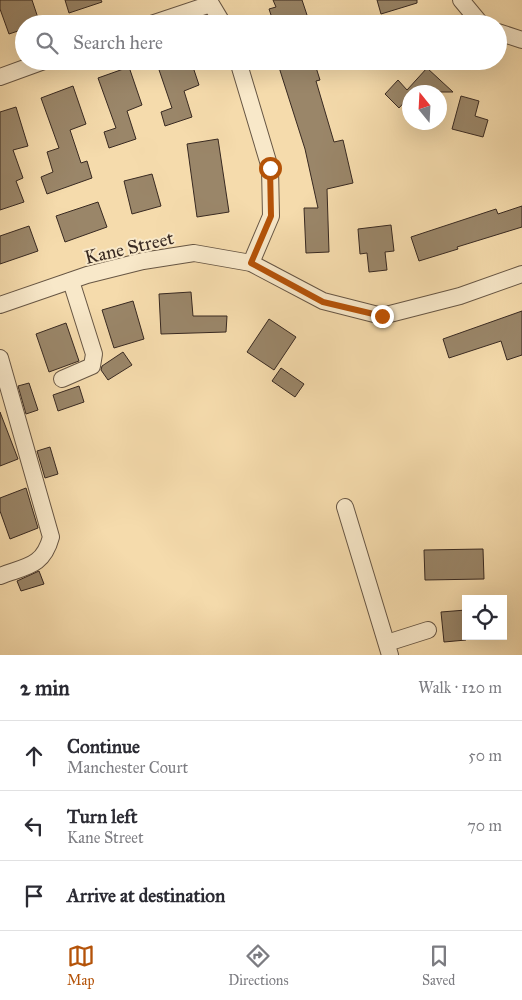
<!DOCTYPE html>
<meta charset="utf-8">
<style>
:root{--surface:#fff;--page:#f2f2f3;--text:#2b2b33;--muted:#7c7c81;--line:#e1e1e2;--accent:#b45309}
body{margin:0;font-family:"IM FELL Great Primer",serif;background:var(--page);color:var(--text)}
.controls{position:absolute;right:15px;bottom:15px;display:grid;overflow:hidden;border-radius:0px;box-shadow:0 5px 20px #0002}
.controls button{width:45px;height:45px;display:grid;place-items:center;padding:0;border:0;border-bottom:1px solid var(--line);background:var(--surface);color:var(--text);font:25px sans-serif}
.compass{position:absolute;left:402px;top:85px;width:45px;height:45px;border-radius:50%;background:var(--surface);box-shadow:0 5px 20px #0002;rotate:342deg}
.stop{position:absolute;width:15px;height:15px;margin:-11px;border:4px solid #b45309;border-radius:50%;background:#fff}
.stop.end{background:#b45309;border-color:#fff;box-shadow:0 1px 5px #0008}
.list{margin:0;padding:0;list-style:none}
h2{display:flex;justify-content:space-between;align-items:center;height:65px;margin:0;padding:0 20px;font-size:21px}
h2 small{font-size:16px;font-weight:400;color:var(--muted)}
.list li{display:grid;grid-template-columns:32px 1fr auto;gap:15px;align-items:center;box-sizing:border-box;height:70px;padding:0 20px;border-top:1px solid var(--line)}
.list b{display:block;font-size:19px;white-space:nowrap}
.list p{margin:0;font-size:16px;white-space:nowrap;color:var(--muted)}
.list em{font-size:16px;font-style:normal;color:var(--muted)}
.icon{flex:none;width:28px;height:28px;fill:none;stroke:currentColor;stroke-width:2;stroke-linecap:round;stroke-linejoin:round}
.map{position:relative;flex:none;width:522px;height:655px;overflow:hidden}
.search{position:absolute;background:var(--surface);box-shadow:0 5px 20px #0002;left:15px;right:15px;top:15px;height:55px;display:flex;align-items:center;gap:12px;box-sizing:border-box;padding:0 18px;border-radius:28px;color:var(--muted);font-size:19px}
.sheet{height:275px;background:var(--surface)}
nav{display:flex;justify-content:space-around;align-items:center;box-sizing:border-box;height:70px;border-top:1px solid var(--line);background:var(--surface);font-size:14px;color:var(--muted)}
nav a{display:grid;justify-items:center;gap:2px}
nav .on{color:var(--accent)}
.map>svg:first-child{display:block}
.building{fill:#9a8669;stroke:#382921}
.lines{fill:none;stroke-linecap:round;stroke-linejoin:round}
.minor-casing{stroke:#675644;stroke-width:18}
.minor{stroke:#f8e8c9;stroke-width:16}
.route{stroke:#b45309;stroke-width:6}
.labels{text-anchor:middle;stroke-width:4;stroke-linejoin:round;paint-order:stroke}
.street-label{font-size:19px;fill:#382921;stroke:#f8e8c9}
</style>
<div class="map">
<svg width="522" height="655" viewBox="0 0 522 655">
<rect width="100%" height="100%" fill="#f5dbac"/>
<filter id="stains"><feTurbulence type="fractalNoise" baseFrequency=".004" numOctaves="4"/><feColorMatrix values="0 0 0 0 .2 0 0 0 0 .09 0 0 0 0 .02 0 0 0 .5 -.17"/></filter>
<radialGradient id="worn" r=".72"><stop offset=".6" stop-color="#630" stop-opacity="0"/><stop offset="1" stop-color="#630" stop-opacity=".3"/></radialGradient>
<g class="building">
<path d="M0 0H32L40 24H24V29L9 34 0 9Z"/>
<path d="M65 0H101L102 2 69 13Z"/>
<path d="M273 0H302L310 24H274L269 9 276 7Z"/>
<path d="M377 0H417V3L381 14Z"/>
<path d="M156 61H191L199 85 184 91 192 117 165 126 161 112 172 108Z"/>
<path d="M277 61H314L320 80 316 81 334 142 343 140 353 183 327 189 329 252 306 253 304 208H318L305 149Z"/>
<path d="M129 67 142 105 127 111 136 139 109 148 104 132 116 128 98 78Z"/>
<path d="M427 68 453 92H410V96L399 108 385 94 398 80 407 90Z"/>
<path d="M73 86 86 124 70 130 81 163 87 161 92 178 47 194 41 177 53 172 47 152 59 148 41 98Z"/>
<path d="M461 96 479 101 475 116 488 120 483 137 452 129Z"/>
<path d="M16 107 28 146 13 150 23 178 16 181 24 202 0 210V112Z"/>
<path d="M218 139 229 212 197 217 187 144Z"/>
<path d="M152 174 161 206 132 214 124 181Z"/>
<path d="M98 202 107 227 65 242 56 216Z"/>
<path d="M522 206V227L457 247 458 249 419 261 411 237 496 209 498 214Z"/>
<path d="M391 225 394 251 385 252 387 270 369 272 367 253 360 254 358 229Z"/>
<path d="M29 226 38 251 0 264V236Z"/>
<path d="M191 292 193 316H227L226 332 161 334 159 294Z"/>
<path d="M133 301 144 339 114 348 102 310Z"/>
<path d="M522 311V355L507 360 501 341 449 358 443 339Z"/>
<path d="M269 319 296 337 274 370 247 352Z"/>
<path d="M66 323 79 361 49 372 36 334Z"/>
<path d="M123 352 132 365 108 380 101 370 102 366Z"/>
<path d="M281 368 304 384 295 397 272 381Z"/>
<path d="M29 383 38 410 26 414 18 386Z"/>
<path d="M79 386 84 402 58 411 53 395Z"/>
<path d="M0 412 18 459 0 466Z"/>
<path d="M50 447 58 474 45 478 37 451Z"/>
<path d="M26 488 38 528 10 539 0 511V498Z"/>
<path d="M483 549 484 579 425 580 424 550Z"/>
<path d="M39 571 44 584 21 591 17 581Z"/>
<path d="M466 610V640L444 642 441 612Z"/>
</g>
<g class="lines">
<defs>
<g id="minor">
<path d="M461 0 481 24"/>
<path d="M151 24 211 4 223 24"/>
<path d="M498 32 522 40"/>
<path d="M238 61 270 168 271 216 251 263"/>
<path d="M0 77 44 61"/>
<path d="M0 305 87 275 143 261 194 253 251 263 323 301 382 316 460 296 522 274"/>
<path d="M0 358 51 537C43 567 26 566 0 576"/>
<path d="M62 379 92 366 94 354 71 281"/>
<path d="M345 507 390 655"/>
<path d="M387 643 428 630"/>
</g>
</defs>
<use href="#minor" class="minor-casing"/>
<use href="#minor" class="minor"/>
</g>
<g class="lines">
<path class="route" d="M270 168 271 216 251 263 323 302 382 316"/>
</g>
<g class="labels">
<g class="street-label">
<text transform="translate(129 247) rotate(-13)" y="7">Kane Street</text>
</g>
</g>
<rect width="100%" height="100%" filter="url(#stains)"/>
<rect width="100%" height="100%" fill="url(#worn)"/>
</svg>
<div class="controls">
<button><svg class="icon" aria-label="locate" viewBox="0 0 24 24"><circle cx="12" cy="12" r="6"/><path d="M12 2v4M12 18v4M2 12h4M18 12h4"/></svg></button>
</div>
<svg class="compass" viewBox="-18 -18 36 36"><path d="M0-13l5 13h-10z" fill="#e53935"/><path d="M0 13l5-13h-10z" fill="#7c7c81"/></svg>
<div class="stop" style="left:270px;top:168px"></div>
<div class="stop end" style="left:382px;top:316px"></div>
<div class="search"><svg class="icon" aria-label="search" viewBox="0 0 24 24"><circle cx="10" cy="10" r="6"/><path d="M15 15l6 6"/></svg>Search here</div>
</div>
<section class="sheet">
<h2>2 min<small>Walk · 120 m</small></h2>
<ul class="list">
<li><svg class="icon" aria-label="ahead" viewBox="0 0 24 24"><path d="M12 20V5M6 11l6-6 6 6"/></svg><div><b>Continue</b><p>Manchester Court</p></div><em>50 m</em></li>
<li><svg class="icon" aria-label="left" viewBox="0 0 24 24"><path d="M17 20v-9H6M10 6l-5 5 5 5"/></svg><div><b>Turn left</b><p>Kane Street</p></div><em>70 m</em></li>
<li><svg class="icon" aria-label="arrive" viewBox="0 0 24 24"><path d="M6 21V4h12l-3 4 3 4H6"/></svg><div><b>Arrive at destination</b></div></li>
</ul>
</section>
<nav>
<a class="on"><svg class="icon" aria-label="map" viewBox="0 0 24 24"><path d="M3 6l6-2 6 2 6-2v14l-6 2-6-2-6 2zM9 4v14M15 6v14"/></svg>Map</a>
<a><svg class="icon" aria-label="directions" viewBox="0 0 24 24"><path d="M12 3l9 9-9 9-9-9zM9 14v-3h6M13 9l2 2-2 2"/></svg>Directions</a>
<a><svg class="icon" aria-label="saved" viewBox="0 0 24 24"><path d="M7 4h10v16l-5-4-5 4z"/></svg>Saved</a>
</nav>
